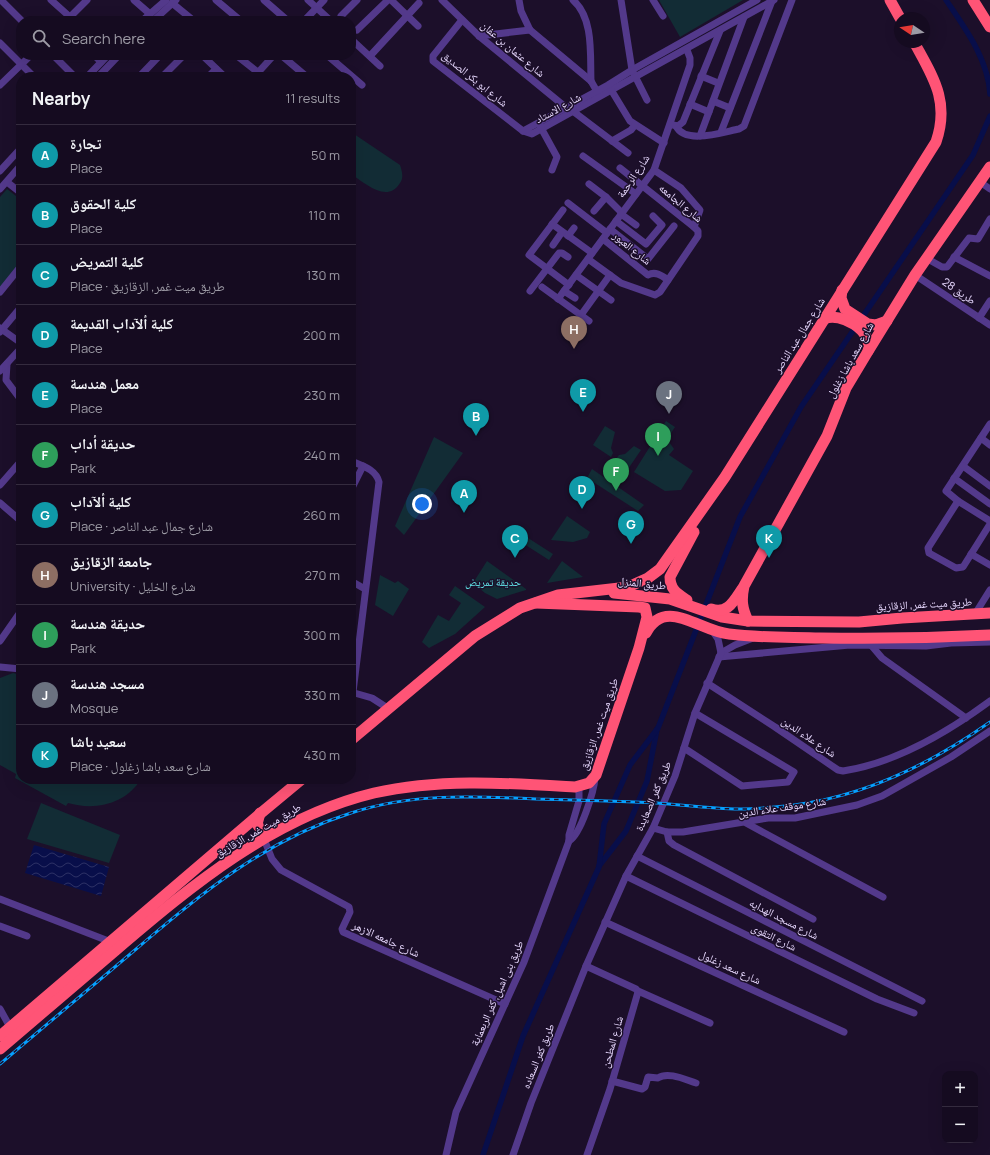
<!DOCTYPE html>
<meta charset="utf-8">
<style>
:root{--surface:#150b20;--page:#1e1429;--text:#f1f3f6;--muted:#9d9ba5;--line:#342b3e;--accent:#05a0ff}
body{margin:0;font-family:Manrope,"Noto Naskh Arabic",sans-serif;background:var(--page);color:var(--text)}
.controls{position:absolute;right:12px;bottom:12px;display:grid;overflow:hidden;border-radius:8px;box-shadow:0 4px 16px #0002}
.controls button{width:36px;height:36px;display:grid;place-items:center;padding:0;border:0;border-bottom:1px solid var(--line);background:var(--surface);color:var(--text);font:20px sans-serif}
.compass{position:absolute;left:894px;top:12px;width:36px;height:36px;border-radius:50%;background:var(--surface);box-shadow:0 4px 16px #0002;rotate:282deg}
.you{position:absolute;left:422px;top:504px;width:14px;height:14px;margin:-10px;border:3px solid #fff;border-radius:50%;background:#1a73e8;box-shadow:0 0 0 6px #1a73e833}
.badge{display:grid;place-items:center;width:26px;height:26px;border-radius:50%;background:var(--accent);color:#fff;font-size:13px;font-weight:700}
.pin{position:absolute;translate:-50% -33px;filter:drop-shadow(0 1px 2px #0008)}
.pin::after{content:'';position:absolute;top:21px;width:14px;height:12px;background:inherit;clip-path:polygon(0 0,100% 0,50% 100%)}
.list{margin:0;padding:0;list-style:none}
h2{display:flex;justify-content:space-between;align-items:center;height:52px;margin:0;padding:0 16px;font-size:17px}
h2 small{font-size:13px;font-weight:400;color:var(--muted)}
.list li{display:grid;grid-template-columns:26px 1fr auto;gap:12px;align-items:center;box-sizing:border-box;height:60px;padding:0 16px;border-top:1px solid var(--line)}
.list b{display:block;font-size:15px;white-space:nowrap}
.list p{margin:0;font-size:13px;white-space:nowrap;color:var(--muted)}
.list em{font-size:13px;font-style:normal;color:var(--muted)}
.icon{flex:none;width:22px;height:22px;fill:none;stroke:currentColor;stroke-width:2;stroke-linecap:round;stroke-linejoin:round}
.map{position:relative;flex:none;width:990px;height:1155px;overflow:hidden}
.search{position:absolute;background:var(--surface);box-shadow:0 4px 16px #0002;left:16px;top:16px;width:340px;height:44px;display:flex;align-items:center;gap:10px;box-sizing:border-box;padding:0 14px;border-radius:16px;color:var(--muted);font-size:15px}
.panel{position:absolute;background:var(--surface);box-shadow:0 4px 16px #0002;left:16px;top:72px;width:340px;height:712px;border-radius:16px}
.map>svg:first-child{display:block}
.green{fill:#122c35}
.water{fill:url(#water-waves)}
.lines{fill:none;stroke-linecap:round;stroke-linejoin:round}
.canal{stroke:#080e4a;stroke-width:5.5}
.minor{stroke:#53398b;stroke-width:7}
.highway{stroke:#ff5476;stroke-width:11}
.rail-casing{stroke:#05a0ff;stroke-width:3}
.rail{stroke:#1c0f2a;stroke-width:1.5;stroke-dasharray:4.5;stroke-linecap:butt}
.labels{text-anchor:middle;stroke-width:3;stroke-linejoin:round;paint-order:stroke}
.street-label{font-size:11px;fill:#e8d9ff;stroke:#1c0f2a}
.park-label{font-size:11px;fill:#5fe1e5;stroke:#1c0f2a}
</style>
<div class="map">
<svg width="990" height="1155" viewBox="0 0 990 1155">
<defs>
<pattern id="water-waves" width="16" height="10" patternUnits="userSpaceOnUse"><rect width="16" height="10" fill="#080e4a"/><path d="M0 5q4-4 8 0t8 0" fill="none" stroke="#2c3065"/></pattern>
</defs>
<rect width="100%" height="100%" fill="#1c0f2a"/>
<g class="green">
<path d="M659 0H743L680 37Z"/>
<path d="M351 132 400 165C402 171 404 178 400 183 387 204 365 183 351 174Z"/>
<path d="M7 189 21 200V262L0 288V197Z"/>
<path d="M666 421 675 427 667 439 674 449 669 455 693 471 681 490 665 491 634 472Z"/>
<path d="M605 426 615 432 611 448 613 453 611 457 593 445Z"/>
<path d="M434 437 463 453 404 535 395 526Z"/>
<path d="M634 446 641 450 628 469 615 460 619 455 625 454Z"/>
<path d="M592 469 644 505 638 511 587 478Z"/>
<path d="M567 516 590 532 587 538 573 542 551 540Z"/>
<path d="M511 527 553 554 549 560 507 533Z"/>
<path d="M487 561 526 589V590L497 599 485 593 473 583Z"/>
<path d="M562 561 583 577 547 583Z"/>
<path d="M380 575 395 583 398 581 409 589 393 616 375 605Z"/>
<path d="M455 586 485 607 455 634 429 648 422 642 438 615 449 621 461 603 449 595Z"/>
<path d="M13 673 21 675V779H141C126 804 95 811 68 803L66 806 15 778 16 774 0 765V678Z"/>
<path d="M41 803 120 835 109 863 27 839Z"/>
</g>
<path class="water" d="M34 845 109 867 101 896 25 873Z"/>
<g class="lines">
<g class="canal">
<path d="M946 0C965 28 988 59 990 94"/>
<path d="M599 866 626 831 647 781 657 729"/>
<path d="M483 1155 523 1036 599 867 604 824 630 765 658 728 740 517 801 407 973 155 990 116"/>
</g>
<g class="minor">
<path d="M1 0 22 21"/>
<path d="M51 0 70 17"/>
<path d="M134 0 150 14"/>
<path d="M216 0 241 21"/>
<path d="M264 0 288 21"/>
<path d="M308 0 331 21"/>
<path d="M391 0 418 26"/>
<path d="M442 0 479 36 569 110"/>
<path d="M519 0 521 11 530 30 591 81 599 95"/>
<path d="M573 0C594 18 590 56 591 81"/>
<path d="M621 0 632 70 647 100"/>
<path d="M653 0 663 16"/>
<path d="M172 3 194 21"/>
<path d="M341 16 357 0"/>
<path d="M462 20 433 56V61L523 131 532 134 774 0"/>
<path d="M66 21 87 0"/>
<path d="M142 21 166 0"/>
<path d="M153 21 176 0"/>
<path d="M304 21 324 0"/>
<path d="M357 30 388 0"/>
<path d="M479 36 530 30"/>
<path d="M351 39 380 66"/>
<path d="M0 43 34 77"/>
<path d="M53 55 75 77"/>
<path d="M94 55 101 62"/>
<path d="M202 55 225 77"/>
<path d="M236 55 264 77"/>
<path d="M281 55 307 77"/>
<path d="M327 55 362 85"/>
<path d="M370 56 419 3"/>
<path d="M701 76 718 83"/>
<path d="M87 77 108 55"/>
<path d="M98 77 119 55"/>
<path d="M139 77 160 55"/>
<path d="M162 77 184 55"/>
<path d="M208 77 216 69"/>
<path d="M254 77 274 55"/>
<path d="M0 85 31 55"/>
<path d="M610 88 630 121 664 143"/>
<path d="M713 101 730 108"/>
<path d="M690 104 709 112"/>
<path d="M574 112 628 153"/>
<path d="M673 125 678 126 683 122 720 31"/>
<path d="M540 126 557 157 552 170"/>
<path d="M676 126C685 145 723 132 739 129L744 126 792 0"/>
<path d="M523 131 608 85 632 70 757 0"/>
<path d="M721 132 772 1"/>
<path d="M700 136 744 17"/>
<path d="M612 141 631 130 635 125"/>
<path d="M583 156 636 194"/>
<path d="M654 170 681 188 700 210 694 227"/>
<path d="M0 171 21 148"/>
<path d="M7 182 21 193"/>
<path d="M980 182 990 189"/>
<path d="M589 184 606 197 622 213"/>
<path d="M0 189 21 165"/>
<path d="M568 203 607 233"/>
<path d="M563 210 529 255 569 285"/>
<path d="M594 211 606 197"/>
<path d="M621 214 636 225"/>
<path d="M616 221 646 244 662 225 653 216"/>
<path d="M552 224 592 253"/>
<path d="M610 229 648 259 674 226"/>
<path d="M568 236 574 228"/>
<path d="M603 239 648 275C655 271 661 275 668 280"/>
<path d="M553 245 562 232"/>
<path d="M954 257 990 276"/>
<path d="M926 258 942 267H947L969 238 978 239 990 219"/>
<path d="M588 259 621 283 655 295 660 292 698 236V231L694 227 620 168"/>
<path d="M576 275 611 300"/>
<path d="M915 275 990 325"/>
<path d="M542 287 589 321"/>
<path d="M530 291 559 253H562L568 257"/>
<path d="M564 291 575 298"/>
<path d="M0 292 21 266"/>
<path d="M558 299 654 170 690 65V58L687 50"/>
<path d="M581 315 610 275"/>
<path d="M979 318 990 301"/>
<path d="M0 328 21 343"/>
<path d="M0 332 21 307"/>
<path d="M7 364 6 380 21 400"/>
<path d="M0 371 21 348"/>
<path d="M990 424 946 491 958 501 990 521"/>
<path d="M981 438 990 445"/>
<path d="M351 461C362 466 376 469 379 482L353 692"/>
<path d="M963 466 990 486"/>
<path d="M954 478 990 504"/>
<path d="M0 485 21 461"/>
<path d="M351 490 363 466"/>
<path d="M958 501 928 548 929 553 956 568 963 567 990 524"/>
<path d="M0 503 21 521"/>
<path d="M971 554 990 565"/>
<path d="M351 581 365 589"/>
<path d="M975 614 990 590"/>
<path d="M0 641 21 611"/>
<path d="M871 645 882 658 966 718"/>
<path d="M721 653 735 645 753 638"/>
<path d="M719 657 850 645 926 646 951 643 990 642"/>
<path d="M0 667 21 669"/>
<path d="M707 683 775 727 838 770 843 771C896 763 948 732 990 701"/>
<path d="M351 692 372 698 389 709"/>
<path d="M684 748 742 786 788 782 794 772 695 713"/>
<path d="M746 823 883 897"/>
<path d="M653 828 667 832H683L768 818H795L857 805 882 796 951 757 990 731"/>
<path d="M667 832 669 841 674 845 813 919"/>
<path d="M264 839 272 859 281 870 349 907 350 912 342 929 343 932 505 1004"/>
<path d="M569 841C581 834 594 791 595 778"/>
<path d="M637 856 922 1001"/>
<path d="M626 876 877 999 914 1013"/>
<path d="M0 899 111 942"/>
<path d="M605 922 844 1032"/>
<path d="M0 926 27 936"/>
<path d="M586 966 636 989 638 992 610 1089 587 1155"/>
<path d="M638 991 710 1023"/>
<path d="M0 1009 10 1027"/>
<path d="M612 1081 642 1089 645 1087 648 1077 658 1078C668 1071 686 1080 696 1083"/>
<path d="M446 1155 456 1112 524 962 569 841V835L579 801V786"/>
<path d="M513 1155 531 1103 586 966 626 876 653 828 675 776 695 713 721 653 718 639 712 630"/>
</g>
<g class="highway">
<path d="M890 0 900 18"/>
<path d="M973 0 990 27"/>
<path d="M842 290 841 298 845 309 868 324 876 325 887 321"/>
<path d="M824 319C840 311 874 331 868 351"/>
<path d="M614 593 670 599 722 617 748 621 859 622 902 618 990 613"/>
<path d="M687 600C678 594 670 590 670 577L694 532"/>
<path d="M711 609C727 615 734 601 742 589"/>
<path d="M748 621C742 608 741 600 744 586L827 436 846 388 867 353 915 275 990 167"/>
<path d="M646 633C665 596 699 631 729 634 759 638 790 637 820 638 877 639 933 638 990 635"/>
<path d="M351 740 475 636 520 608 558 595 628 587 648 578 660 569 725 477 936 142C950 101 933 77 914 42"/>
<path d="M260 813 257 824 261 830 269 831 278 827"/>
<path d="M0 1036 261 813 302 779"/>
<path d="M0 1049C39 1016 77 983 116 950 192 885 274 817 374 793 440 778 508 783 575 787L589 783 596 775 639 648 647 617 645 608 639 607 536 603"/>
</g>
<defs>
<path id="rail" d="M0 1064C45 1026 90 988 135 950 202 893 265 840 351 813 411 793 474 796 536 799 577 800 617 801 657 803 685 805 712 809 739 809 757 809 777 807 794 805 865 796 932 763 990 722"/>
</defs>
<use href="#rail" class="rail-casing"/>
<use href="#rail" class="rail"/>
</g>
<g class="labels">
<g class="street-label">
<text transform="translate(513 49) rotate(40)" y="4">شارع عثمان بن عفان</text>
<text transform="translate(475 79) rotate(39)" y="4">شارع ابو بكر الصديق</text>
<text transform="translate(558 108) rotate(-29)" y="4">شارع الاستاد</text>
<text transform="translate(633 176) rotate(-56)" y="4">شارع الرحمة</text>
<text transform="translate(681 203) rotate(40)" y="4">شارع الجامعه</text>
<text transform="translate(632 248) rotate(39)" y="4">شارع العبور</text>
<text transform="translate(959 291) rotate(34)" y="4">طريق 28</text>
<text transform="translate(799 335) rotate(-58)" y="4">شارع جمال عبد الناصر</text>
<text transform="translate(850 360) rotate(-61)" y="4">شارع سعد باشا زغلول</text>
<text transform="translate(642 583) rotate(6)" y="4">طريق المنزل</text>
<text transform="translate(924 604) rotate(-3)" y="4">طريق ميت غمر, الزقازيق</text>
<text transform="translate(599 724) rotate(-71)" y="4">طريق ميت غمر, الزقازيق</text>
<text transform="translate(809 737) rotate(34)" y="4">شارع علاء الدين</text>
<text transform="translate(653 796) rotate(-67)" y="4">طريق كفر الصعايدة</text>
<text transform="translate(782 807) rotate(-8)" y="4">شارع موقف علاء الدين</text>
<text transform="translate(258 830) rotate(-30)" y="4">طريق ميت غمر, الزقازيق</text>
<text transform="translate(784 919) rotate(27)" y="4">شارع مسجد الهدايه</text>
<text transform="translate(774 937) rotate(26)" y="4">شارع التقوى</text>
<text transform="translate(386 939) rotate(24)" y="4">شارع جامعه الازهر</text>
<text transform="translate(730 967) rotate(25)" y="4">شارع سعد زغلول</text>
<text transform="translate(497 993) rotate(-66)" y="4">طريق بنى اشبل, كفر الربعماية</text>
<text transform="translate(612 1042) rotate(-74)" y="4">شارع المطحن</text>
<text transform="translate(538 1056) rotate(-68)" y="4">طريق كفر السعاده</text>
</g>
<g class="park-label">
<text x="493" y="586">حديقة تمريض</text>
</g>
</g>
</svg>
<div class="controls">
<button>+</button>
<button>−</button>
</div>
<svg class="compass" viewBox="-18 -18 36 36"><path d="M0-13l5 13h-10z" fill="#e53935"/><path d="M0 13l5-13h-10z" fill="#9d9ba5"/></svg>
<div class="you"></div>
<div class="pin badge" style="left:464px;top:513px;background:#0f9aa8">A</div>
<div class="pin badge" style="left:476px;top:436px;background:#0f9aa8">B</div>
<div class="pin badge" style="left:515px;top:558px;background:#0f9aa8">C</div>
<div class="pin badge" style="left:582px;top:509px;background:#0f9aa8">D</div>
<div class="pin badge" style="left:583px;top:412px;background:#0f9aa8">E</div>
<div class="pin badge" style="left:616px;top:491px;background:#2e9e5b">F</div>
<div class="pin badge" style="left:631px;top:544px;background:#0f9aa8">G</div>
<div class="pin badge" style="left:574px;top:349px;background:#8d6e63">H</div>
<div class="pin badge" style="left:658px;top:456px;background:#2e9e5b">I</div>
<div class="pin badge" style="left:669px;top:414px;background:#6b7280">J</div>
<div class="pin badge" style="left:769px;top:558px;background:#0f9aa8">K</div>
<div class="search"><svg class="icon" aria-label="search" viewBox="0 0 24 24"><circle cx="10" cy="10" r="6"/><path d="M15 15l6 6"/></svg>Search here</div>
<section class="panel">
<h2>Nearby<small>11 results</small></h2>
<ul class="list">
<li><span class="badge" style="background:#0f9aa8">A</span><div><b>تجارة</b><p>Place</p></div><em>50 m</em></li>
<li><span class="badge" style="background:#0f9aa8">B</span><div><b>كلية الحقوق</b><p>Place</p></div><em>110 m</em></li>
<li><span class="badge" style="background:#0f9aa8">C</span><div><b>كلية التمريض</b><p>Place · طريق ميت غمر, الزقازيق</p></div><em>130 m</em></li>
<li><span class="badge" style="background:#0f9aa8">D</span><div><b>كلية ألآداب القديمة</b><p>Place</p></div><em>200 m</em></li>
<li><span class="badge" style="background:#0f9aa8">E</span><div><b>معمل هندسة</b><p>Place</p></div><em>230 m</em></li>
<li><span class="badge" style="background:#2e9e5b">F</span><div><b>حديقة أداب</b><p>Park</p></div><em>240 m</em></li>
<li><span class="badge" style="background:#0f9aa8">G</span><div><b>كلية ألآداب</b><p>Place · شارع جمال عبد الناصر</p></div><em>260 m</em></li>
<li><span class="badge" style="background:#8d6e63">H</span><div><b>جامعة الزقازيق</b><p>University · شارع الخليل</p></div><em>270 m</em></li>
<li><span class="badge" style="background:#2e9e5b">I</span><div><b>حديقة هندسة</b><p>Park</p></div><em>300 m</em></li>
<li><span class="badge" style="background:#6b7280">J</span><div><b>مسجد هندسة</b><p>Mosque</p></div><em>330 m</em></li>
<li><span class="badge" style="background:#0f9aa8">K</span><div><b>سعيد باشا</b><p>Place · شارع سعد باشا زغلول</p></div><em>430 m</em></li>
</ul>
</section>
</div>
